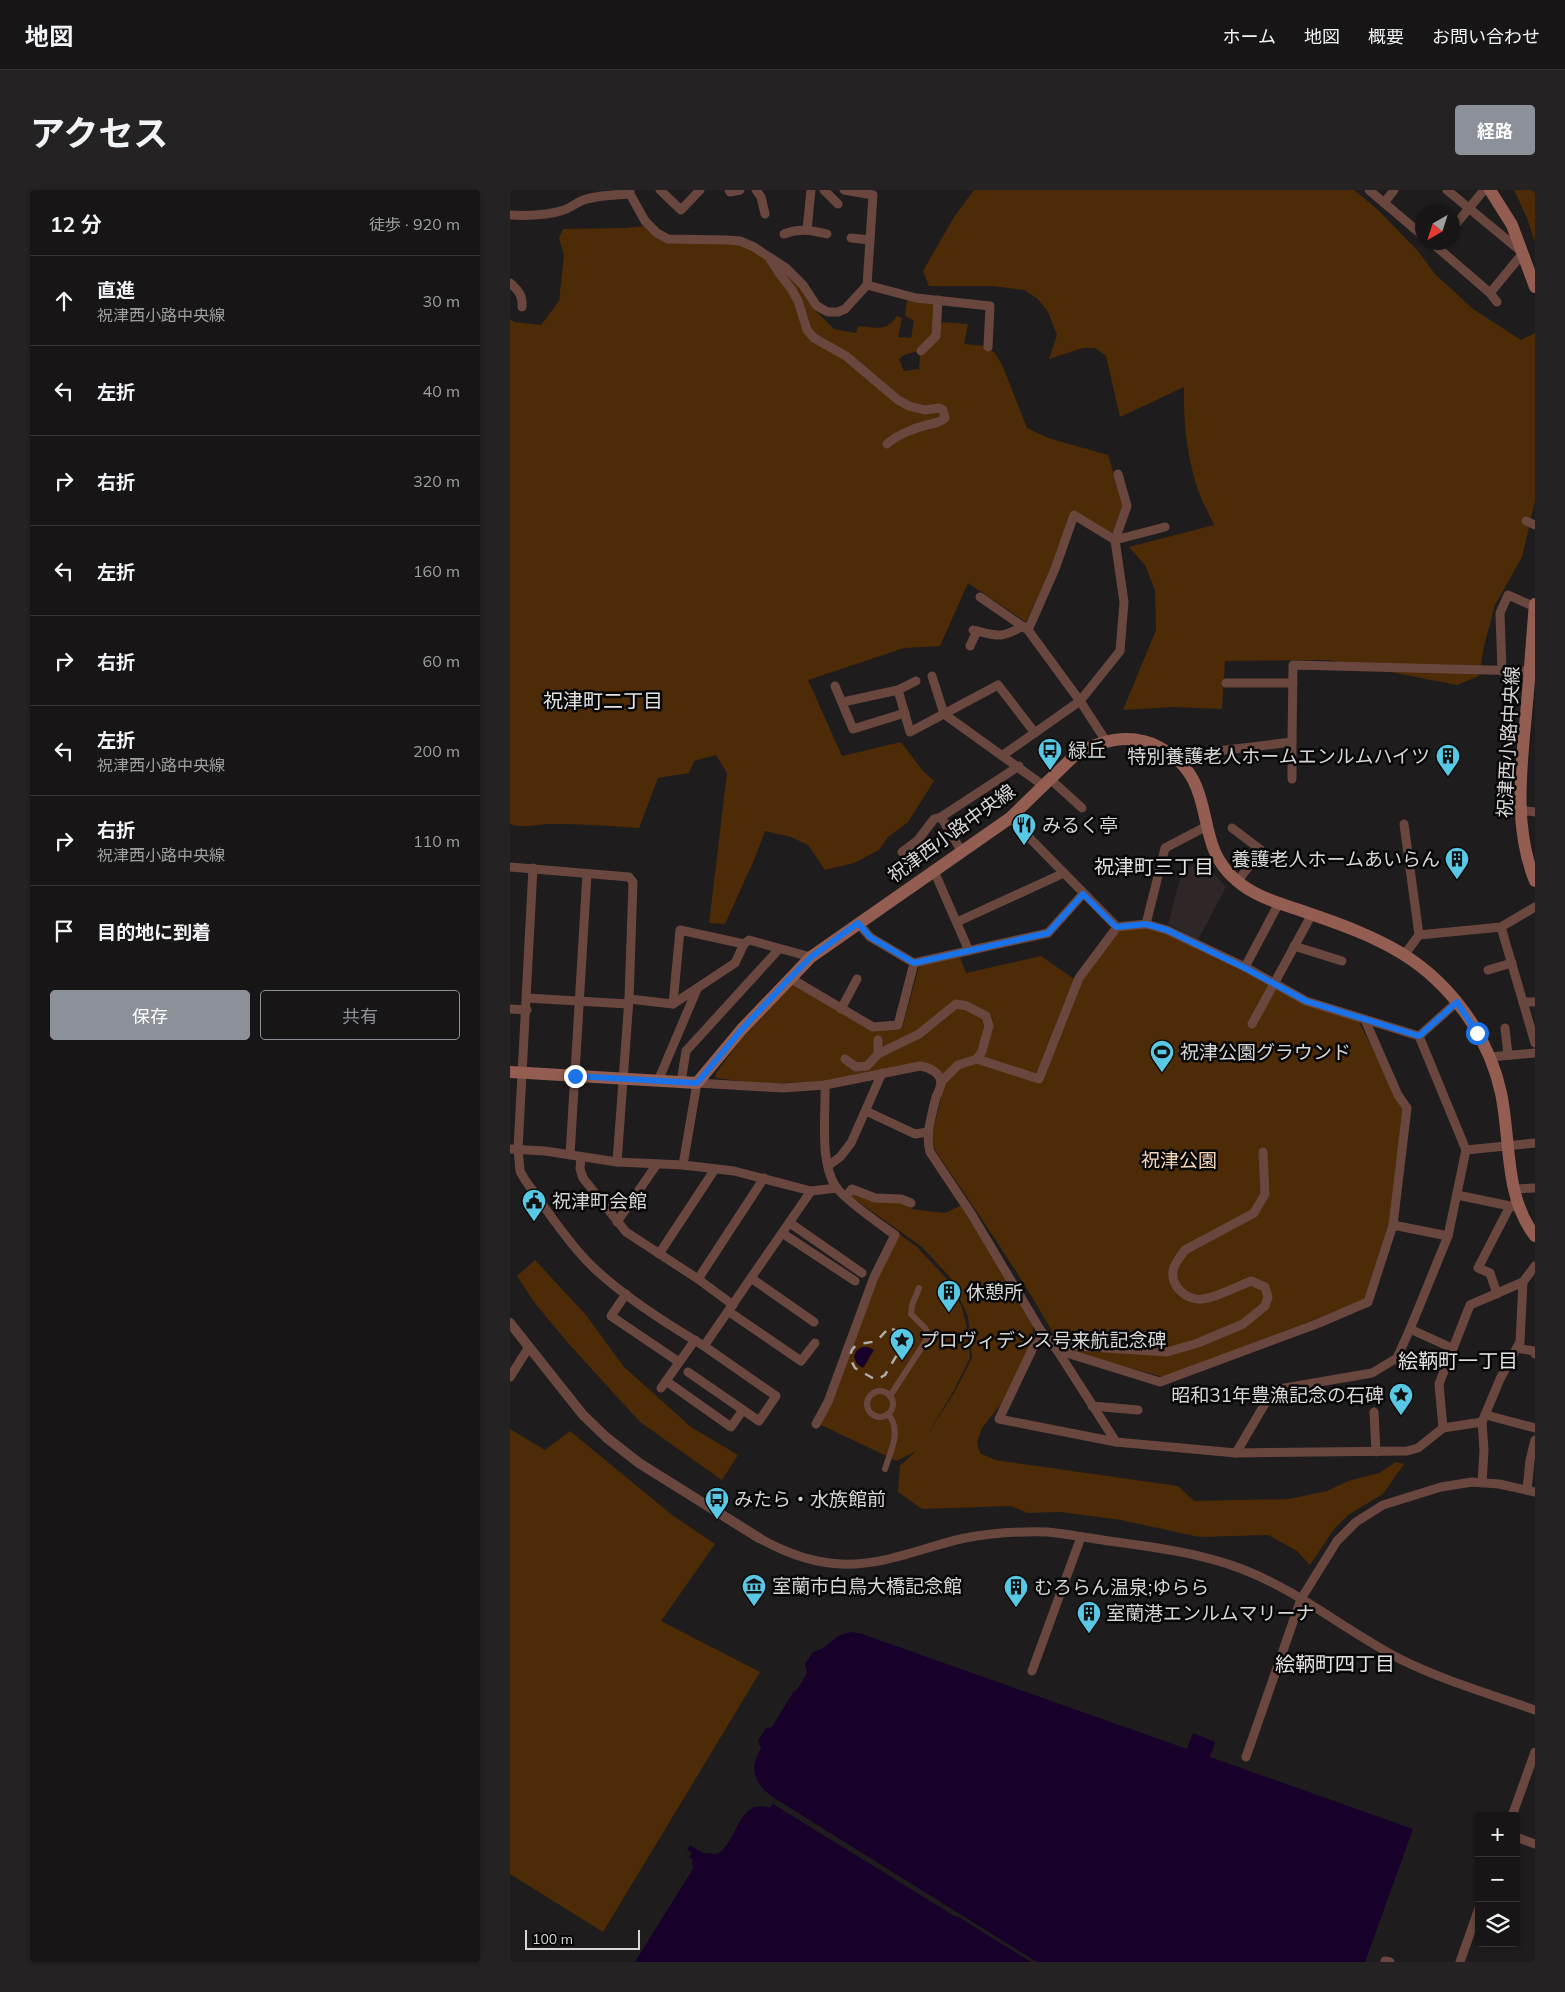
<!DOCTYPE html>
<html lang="ja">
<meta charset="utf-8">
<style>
:root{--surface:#171516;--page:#242223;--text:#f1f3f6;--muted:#9e9fa1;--line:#363435;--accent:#8c9099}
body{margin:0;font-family:Mulish,"Noto Sans JP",sans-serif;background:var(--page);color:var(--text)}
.controls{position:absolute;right:15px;bottom:15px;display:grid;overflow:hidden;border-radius:5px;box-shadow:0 1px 4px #0004}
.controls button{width:45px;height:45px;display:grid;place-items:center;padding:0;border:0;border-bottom:1px solid var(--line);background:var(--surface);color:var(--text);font:25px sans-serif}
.compass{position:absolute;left:905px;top:15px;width:45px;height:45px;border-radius:50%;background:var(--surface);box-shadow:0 1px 4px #0004;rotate:219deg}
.scale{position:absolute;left:15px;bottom:12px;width:115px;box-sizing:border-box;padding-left:5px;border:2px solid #d8d6d6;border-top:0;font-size:14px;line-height:18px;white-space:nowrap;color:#d8d6d6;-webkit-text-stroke:4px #080707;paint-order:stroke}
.stop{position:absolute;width:15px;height:15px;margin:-11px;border:4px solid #1a73e8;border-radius:50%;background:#fff}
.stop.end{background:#1a73e8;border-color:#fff;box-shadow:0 1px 5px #0008}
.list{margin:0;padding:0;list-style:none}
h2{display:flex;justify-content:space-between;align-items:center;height:65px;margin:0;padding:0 20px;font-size:21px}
h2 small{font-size:16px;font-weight:400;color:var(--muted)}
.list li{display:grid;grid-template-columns:32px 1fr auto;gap:15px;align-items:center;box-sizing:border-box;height:90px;padding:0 20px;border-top:1px solid var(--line)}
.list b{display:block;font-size:19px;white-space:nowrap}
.list p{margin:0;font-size:16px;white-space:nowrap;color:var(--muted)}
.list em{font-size:16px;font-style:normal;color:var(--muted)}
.actions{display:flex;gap:10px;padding:15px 20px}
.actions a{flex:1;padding:11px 0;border:1px solid var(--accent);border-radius:5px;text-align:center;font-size:18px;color:var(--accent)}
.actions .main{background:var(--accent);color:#fff}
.icon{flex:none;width:28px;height:28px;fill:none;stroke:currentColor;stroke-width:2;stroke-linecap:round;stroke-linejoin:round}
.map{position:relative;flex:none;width:1025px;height:1772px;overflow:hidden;border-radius:5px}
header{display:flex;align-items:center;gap:30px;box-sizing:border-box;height:70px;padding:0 25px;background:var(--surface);border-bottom:1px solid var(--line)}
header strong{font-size:24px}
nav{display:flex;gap:28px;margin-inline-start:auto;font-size:18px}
.intro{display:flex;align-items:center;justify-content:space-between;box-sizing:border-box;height:120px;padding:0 30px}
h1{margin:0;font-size:35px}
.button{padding:12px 22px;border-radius:5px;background:var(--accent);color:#fff;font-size:18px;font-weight:700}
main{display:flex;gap:30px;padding:0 30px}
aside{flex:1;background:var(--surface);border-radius:5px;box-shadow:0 1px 4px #0004}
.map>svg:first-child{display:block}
.built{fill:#2e2627}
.green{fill:#4c2b06}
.water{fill:#17002a}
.pier{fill:#1f1c1d}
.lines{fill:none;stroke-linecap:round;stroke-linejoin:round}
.pedestrian{stroke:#69473f;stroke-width:6}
.minor{stroke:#69473f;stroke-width:9}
.tertiary{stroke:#69473f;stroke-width:10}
.secondary{stroke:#935e51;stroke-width:12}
.rail{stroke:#aeacac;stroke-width:2.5;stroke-dasharray:9 9;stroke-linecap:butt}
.route{stroke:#1a73e8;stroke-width:6}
.labels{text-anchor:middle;stroke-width:5;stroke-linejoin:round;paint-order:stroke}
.street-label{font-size:19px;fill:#d8d6d6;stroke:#080707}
.poi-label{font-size:19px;fill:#d8d6d6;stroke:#080707;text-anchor:start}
.park-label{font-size:19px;fill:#f7d5b7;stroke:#080707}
.neighbourhood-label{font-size:20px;fill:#e4e1e1;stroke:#080707}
</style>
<header>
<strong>地図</strong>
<nav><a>ホーム</a><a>地図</a><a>概要</a><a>お問い合わせ</a></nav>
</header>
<div class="intro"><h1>アクセス</h1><a class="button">経路</a></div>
<main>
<aside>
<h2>12 分<small>徒歩 · 920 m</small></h2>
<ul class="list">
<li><svg class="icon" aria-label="ahead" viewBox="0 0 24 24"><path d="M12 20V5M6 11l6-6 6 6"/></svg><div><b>直進</b><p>祝津西小路中央線</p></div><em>30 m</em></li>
<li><svg class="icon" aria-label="left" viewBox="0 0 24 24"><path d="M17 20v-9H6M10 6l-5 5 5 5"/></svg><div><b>左折</b></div><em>40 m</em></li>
<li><svg class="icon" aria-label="right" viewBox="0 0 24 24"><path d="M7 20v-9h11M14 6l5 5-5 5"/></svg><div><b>右折</b></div><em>320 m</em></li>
<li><svg class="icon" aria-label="left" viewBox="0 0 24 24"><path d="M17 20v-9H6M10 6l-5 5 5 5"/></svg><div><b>左折</b></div><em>160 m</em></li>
<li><svg class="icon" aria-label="right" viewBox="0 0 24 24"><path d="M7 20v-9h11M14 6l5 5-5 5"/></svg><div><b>右折</b></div><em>60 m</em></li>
<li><svg class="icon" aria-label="left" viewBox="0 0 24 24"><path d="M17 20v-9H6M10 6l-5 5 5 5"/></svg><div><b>左折</b><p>祝津西小路中央線</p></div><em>200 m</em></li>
<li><svg class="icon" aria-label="right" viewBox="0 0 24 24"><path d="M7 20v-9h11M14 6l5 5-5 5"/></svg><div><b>右折</b><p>祝津西小路中央線</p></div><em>110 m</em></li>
<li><svg class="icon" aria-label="arrive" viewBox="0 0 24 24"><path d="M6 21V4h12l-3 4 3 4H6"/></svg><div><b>目的地に到着</b></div></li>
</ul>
<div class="actions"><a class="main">保存</a><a>共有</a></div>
</aside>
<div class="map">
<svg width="1025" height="1772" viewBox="0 0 1025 1772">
<rect width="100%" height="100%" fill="#1f1c1d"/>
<path class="built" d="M695 667 701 680 716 697 688 750 658 734 672 681Z"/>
<g class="green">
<path d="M464 0H844L866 18 908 61 925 84 963 119 1011 150 1025 143V311L1012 367 985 415 974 456 969 486 947 495 818 470 715 471 712 519 664 517 613 520 646 440 645 400 635 375 619 357 704 335C699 323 692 312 688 300 677 268 673 231 674 197L610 227 596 166 585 158H573L539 169 547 145 538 122 528 109 514 100 482 96H419L413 81 444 27Z"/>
<path d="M1004 0H1025V52L1017 28Z"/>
<path d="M135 36 151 49 229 53 275 80 292 96 307 122 324 139 346 143 348 136C366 137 375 143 387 126L392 128 388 147 401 148 404 131 395 126 397 110 426 113 425 144 408 161 394 165 389 169 394 181 409 179 410 166 428 148 430 132 458 134 454 154 475 156 485 163 493 177 517 238 538 248 598 265 613 315 602 345 561 322 541 378 516 432 458 393 430 456 394 458 298 490 332 566 391 552 412 580 424 591 398 632 378 647 369 660 344 673 315 680 298 655 281 647 255 641 244 670 215 734 199 733 217 583 206 565 184 571 179 583 148 588 129 638C100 636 71 634 42 634 28 634 14 639 0 634V129L4 132 31 135 49 111 54 65 49 48 53 39 114 38Z"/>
<path d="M636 737 658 745 848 830 894 919 881 1025 857 1107 848 1113 653 1187 552 1159C514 1090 470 1026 426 962 423 955 422 949 423 942 426 920 447 878 412 872L313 891 256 894 205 888 206 883 229 852 283 792 361 838 391 839 393 835 409 776 450 767 456 783 531 766 570 793 608 742 622 738Z"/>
<path d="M342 1000 386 1009 402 1019 417 1021 435 1023 452 1015 523 1134 522 1153 495 1209 472 1238 467 1252 470 1263 485 1270 668 1296 684 1311 779 1309 817 1301 838 1291 869 1283 886 1272 894 1274 873 1304 838 1325 824 1339 800 1375 787 1361 758 1345 689 1347 611 1330 550 1322 518 1323 501 1316 412 1319 388 1302 390 1276 406 1261 387 1271 309 1234 367 1087 389 1044 406 1056 438 1090 452 1118 458 1142 460 1168 443 1202 416 1247 444 1203 462 1168 458 1126 439 1086 412 1057 339 1005Z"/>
<path d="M25 1070 76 1125 114 1177 181 1237 228 1265 212 1290 130 1232 59 1154 24 1112 7 1086Z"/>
<path d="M0 1239 35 1260 60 1241 162 1325 205 1354 151 1431 250 1482 93 1742 0 1684Z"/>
</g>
<g class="water">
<path d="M352 1157H358L364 1160 353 1178 347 1174 344 1167 346 1161Z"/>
<path d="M343 1442 352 1444 677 1559 683 1543 705 1552 700 1567 903 1639 855 1772H125L184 1677 181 1674 183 1670 179 1667 182 1662 177 1660 180 1655 193 1663 207 1664C229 1652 227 1607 260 1618L266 1609C245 1596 238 1580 251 1558L248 1551 256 1538 262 1537 284 1501 287 1500 297 1483 295 1474 303 1462C319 1459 321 1444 343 1442Z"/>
</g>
<path class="pier" d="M266 1609 527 1772H521L447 1726 446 1727 263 1614Z"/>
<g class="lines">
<g class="pedestrian">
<circle cx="370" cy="1214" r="13"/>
<path d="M380 1206 419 1146 415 1138 401 1124 402 1115 409 1098"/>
<path d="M375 1279C381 1260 392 1240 378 1224"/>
</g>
<g class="minor">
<path d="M150 0 171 20 190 0"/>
<path d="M219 0 220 2 230 0"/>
<path d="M246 0 251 7 255 24"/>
<path d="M314 0 328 14"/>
<path d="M859 0 912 45"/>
<path d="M120 4 135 31 147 43 158 49 217 50 230 51 244 57 259 67 269 83 282 100 288 111 297 140 304 148 336 166 388 210 399 216 415 220 429 218 433 220 435 228C430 233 424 233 417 235 404 238 387 245 377 254"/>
<path d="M874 13 884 0"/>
<path d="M0 25C18 26 36 26 54 20 60 18 65 14 71 11 86 5 104 5 120 4V0"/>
<path d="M942 39 974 0"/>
<path d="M297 40 301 0"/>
<path d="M274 44C289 38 301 40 317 44"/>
<path d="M341 48 360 50"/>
<path d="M921 52 980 103 1013 63 937 0"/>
<path d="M261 68 276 78 293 95 306 115 312 119 318 122H328L335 119 357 95 363 5 334 0"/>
<path d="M0 93C8 100 13 105 12 117"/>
<path d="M357 95 406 108 480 116 478 157"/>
<path d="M980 103 987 112"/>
<path d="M411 161 426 146 428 110"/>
<path d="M1016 331 1025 335"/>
<path d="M470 407 518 440 570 511 596 551"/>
<path d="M463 440C487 446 491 449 513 436"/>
<path d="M518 440 545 379 564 325 605 350 655 337"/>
<path d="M460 456 467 441"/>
<path d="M992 481 990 423 998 405 1025 417"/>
<path d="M422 486 434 524 534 596"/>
<path d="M716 493H783"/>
<path d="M325 496 343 539 395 523"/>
<path d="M388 500 400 542 488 495 525 543"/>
<path d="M333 512 388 500 406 491"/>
<path d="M782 552V589"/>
<path d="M493 565 570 511 610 461 614 412 605 350 617 316 608 284"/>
<path d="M666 566 782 552 783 475 1019 481"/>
<path d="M540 589 572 618"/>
<path d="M1011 620 1025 622"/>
<path d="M431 627 452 662"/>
<path d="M500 628 607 737"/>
<path d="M894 634 909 745"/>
<path d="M722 638 751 660 727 692"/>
<path d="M392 662 408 650 424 629 431 627 509 576"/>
<path d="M0 677 119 687 123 692 119 809 107 972"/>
<path d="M23 678 8 959 10 981 15 990C35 1017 53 1046 76 1070 105 1101 157 1134 194 1156L301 1001"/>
<path d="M424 681 459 761"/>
<path d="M447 732 554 683"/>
<path d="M348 733 360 747 404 773 538 743 573 704"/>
<path d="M636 734 655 658 697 636"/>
<path d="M991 737 1025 853"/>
<path d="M784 756 832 771"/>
<path d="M895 764 909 745 991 737 1025 717"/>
<path d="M735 777 769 713"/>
<path d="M978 780 1002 773"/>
<path d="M280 788 363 837 388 835 404 773"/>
<path d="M17 808 118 814"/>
<path d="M119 809 163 814 225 773 234 754 239 750 301 767"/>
<path d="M1013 812H1025"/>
<path d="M163 814 170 740 234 754"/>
<path d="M0 819 17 820"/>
<path d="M331 819 347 789"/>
<path d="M742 834 802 724"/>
<path d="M995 838 998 865"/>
<path d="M368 850V864"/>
<path d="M980 867 1025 863"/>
<path d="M335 869 346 877 357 876 368 864 409 844 446 814 457 816 476 826 479 836 472 861 467 869 448 875 431 892"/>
<path d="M467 869 529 889 569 788 607 737 636 734 657 740 735 777 796 811 909 846"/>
<path d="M148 891 187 799"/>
<path d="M171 892 176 861 269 759"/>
<path d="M356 921 405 944 418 942"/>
<path d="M0 959 35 961 107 972 173 975 224 981 301 1001 327 998"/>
<path d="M956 960 1025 953"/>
<path d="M60 965 77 684"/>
<path d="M71 967 70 979 73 988 116 1042 188 1089 223 1115"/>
<path d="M173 975 187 893 273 898 315 895 410 876C418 877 430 882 431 892 431 896 428 903 426 907 422 925 415 944 420 962L462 1025 531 1141 547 1160 606 1252"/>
<path d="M318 976 330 967 341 953 372 883"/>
<path d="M1004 999 1025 998"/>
<path d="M947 1005 1005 1017"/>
<path d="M336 1006 342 999 365 1008 391 1009 401 1013"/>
<path d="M107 1032 147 974"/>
<path d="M280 1033 352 1083"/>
<path d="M883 1035 938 1046"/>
<path d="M272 1043 345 1091"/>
<path d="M149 1064 205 979"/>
<path d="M241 1088 304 1132"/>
<path d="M188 1089 254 988"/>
<path d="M116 1104 101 1126 169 1172"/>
<path d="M987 1104 980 1083 968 1078 1000 1016"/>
<path d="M218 1121 291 1171 305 1153"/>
<path d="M900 1139 942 1158"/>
<path d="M531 1141 489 1229 606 1252 726 1263 897 1261 908 1258 933 1238 972 1232 990 1189 1010 1152 1013 1092 1025 1076"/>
<path d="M539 1150 566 1156 657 1162 688 1153 733 1134 755 1116 758 1107 755 1097 741 1091C729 1096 705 1108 693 1109 677 1111 661 1097 663 1081 664 1073 671 1066 675 1060L744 1023 755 1004 753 962"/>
<path d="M1007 1158 1024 1161 1025 1164"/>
<path d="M547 1160 650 1192 809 1133 858 1112 883 1035 897 918 888 905 855 830"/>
<path d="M178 1182 249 1231 266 1206 194 1156"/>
<path d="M0 1187 19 1157"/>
<path d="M156 1191 221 1237 233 1220"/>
<path d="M151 1198 185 1150"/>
<path d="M582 1216 628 1220"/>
<path d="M864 1222 866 1262"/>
<path d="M976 1225 1025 1238"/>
<path d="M306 1234 318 1212 364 1087 385 1045C370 1034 336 1011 326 997 309 972 316 924 315 895"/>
<path d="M933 1238 929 1194 960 1115 1013 1092"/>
<path d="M726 1263 763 1200 862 1183 887 1168 900 1139 938 1046 956 960 909 846 947 812"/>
<path d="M972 1293 974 1260 972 1232"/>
<path d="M1017 1300 1020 1270 1025 1250"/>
<path d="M249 1348C274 1362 302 1373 331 1374 375 1376 413 1357 455 1348 482 1343 510 1341 538 1342 558 1344 579 1348 599 1351 644 1357 690 1363 732 1379 789 1401 836 1441 890 1469 932 1490 980 1504 1025 1520"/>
<path d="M522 1481 571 1347"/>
<path d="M736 1567 791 1409 827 1351 846 1332 873 1315 931 1297 962 1292 989 1294 1025 1302"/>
<path d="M1002 1626 1025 1562"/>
<path d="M1006 1647 1025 1654"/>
<path d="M875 1771 880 1772"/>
<path d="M950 1772 969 1718"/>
</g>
<path class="tertiary" d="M0 1133 73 1225 97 1248 129 1273 249 1348"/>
<g class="secondary">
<path d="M980 0 1002 35 1025 97"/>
<path d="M1025 414C1022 447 1020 480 1017 513 1012 572 1002 635 1025 691"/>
<path d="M0 882 187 893 232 839 301 767 500 628 563 567C587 550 621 542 649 557 713 591 679 651 726 690 746 708 773 714 798 723 868 747 920 768 962 833 975 854 986 879 991 903 1001 951 994 1006 1025 1046"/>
</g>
<path class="rail" d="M382 1139 392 1143 394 1153 375 1185 366 1190 345 1178 340 1168C341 1151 355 1154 367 1151L375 1142Z"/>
</g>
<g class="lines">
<path class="route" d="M65 886 187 893 232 839 280 788 301 767 348 733 360 747 404 773 538 743 573 704 606 737 636 734 657 740 735 778 796 811 909 846 947 812 967 843"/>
</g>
<defs>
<symbol id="bus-pin" viewBox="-11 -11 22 30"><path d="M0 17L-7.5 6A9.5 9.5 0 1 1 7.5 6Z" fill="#59c8e5" stroke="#080707"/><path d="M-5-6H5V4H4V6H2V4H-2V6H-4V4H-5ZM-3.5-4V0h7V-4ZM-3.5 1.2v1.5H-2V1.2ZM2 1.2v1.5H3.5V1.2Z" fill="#111"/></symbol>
<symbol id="building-pin" viewBox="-11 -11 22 30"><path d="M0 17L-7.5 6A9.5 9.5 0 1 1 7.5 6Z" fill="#59c8e5" stroke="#080707"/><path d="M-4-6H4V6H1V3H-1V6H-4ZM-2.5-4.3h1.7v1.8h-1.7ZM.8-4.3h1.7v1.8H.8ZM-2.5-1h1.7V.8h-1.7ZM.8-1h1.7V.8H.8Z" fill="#111"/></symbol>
<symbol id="restaurant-pin" viewBox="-11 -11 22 30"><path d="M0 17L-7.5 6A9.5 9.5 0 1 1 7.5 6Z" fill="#59c8e5" stroke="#080707"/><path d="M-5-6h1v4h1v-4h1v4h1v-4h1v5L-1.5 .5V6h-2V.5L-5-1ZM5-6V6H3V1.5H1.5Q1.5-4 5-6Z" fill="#111"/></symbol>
<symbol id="stadium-pin" viewBox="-11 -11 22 30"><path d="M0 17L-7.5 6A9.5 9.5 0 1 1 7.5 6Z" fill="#59c8e5" stroke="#080707"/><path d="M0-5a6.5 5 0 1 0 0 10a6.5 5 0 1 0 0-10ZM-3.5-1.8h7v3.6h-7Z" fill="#111"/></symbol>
<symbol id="civic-pin" viewBox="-11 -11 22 30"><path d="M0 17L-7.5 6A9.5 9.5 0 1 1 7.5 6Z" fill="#59c8e5" stroke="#080707"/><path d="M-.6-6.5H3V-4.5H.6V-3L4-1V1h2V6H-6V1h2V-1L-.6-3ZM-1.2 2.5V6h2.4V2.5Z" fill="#111"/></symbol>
<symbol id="sight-pin" viewBox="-11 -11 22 30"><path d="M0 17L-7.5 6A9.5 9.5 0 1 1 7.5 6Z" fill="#59c8e5" stroke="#080707"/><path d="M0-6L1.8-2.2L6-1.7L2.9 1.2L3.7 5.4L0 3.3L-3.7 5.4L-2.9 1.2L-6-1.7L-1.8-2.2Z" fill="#111"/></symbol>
<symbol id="museum-pin" viewBox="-11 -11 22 30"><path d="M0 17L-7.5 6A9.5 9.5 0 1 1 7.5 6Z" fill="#59c8e5" stroke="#080707"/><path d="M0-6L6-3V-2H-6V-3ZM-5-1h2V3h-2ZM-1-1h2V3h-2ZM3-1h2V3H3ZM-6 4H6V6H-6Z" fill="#111"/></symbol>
</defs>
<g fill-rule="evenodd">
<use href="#bus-pin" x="526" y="546" width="28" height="38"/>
<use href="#building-pin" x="924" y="552" width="28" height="38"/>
<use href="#restaurant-pin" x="500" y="621" width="28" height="38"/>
<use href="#building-pin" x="933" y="655" width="28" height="38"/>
<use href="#stadium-pin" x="638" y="848" width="28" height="38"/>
<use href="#civic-pin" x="10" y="997" width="28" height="38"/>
<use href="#building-pin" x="425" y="1088" width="28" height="38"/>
<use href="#sight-pin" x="378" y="1136" width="28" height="38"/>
<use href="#sight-pin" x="877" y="1191" width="28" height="38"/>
<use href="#bus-pin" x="193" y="1295" width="28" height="38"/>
<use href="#museum-pin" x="230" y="1382" width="28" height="38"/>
<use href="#building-pin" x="492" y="1383" width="28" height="38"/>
<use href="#building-pin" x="565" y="1409" width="28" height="38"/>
</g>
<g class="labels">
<g class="street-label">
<text transform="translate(998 552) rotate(-87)" y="7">祝津西小路中央線</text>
<text transform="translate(441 643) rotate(-36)" y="7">祝津西小路中央線</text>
</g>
<g class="poi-label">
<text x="558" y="567">緑丘</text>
<text x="920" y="573" text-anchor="end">特別養護老人ホームエンルムハイツ</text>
<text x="532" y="642">みるく亭</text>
<text x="930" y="676" text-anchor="end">養護老人ホームあいらん</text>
<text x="670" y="869">祝津公園グラウンド</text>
<text x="42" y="1018">祝津町会館</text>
<text x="456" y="1109">休憩所</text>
<text x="410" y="1157">プロヴィデンス号来航記念碑</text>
<text x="874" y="1212" text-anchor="end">昭和31年豊漁記念の石碑</text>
<text x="224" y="1316">みたら・水族館前</text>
<text x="262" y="1403">室蘭市白鳥大橋記念館</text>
<text x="524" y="1404">むろらん温泉;ゆらら</text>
<text x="596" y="1430">室蘭港エンルムマリーナ</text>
</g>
<g class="park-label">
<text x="669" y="977">祝津公園</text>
</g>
<g class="neighbourhood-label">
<text x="93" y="518">祝津町二丁目</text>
<text x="644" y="684">祝津町三丁目</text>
<text x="948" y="1178">絵鞆町一丁目</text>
<text x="825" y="1481">絵鞆町四丁目</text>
</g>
</g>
</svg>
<div class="controls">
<button>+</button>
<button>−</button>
<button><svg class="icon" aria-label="layers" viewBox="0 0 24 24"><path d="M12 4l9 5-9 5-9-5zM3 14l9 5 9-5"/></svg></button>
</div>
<svg class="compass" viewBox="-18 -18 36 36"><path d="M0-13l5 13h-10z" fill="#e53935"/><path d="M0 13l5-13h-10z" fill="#9e9fa1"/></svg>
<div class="scale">100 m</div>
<div class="stop" style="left:967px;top:843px"></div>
<div class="stop end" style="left:65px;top:886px"></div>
</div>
</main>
